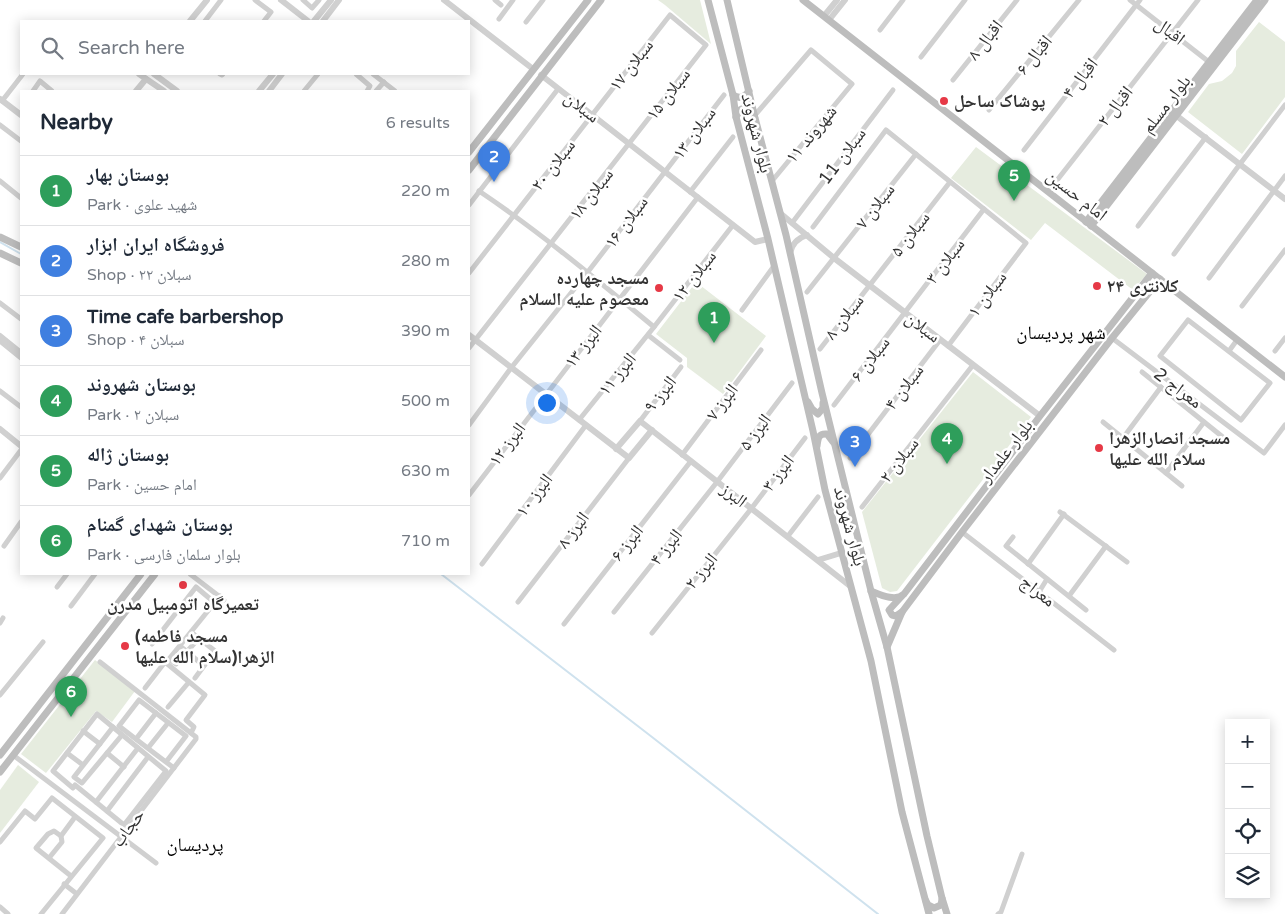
<!DOCTYPE html>
<meta charset="utf-8">
<style>
:root{--surface:#fff;--page:#f6f6f7;--text:#1f2937;--muted:#747a83;--line:#e0e1e3;--accent:#7c3aed}
body{margin:0;font-family:"Varela Round","Noto Naskh Arabic",sans-serif;background:var(--page);color:var(--text)}
.controls{position:absolute;right:15px;bottom:15px;display:grid;overflow:hidden;border-radius:0px;box-shadow:0 2px 12px #0003}
.controls button{width:45px;height:45px;display:grid;place-items:center;padding:0;border:0;border-bottom:1px solid var(--line);background:var(--surface);color:var(--text);font:25px sans-serif}
.you{position:absolute;left:546px;top:402px;width:18px;height:18px;margin:-12px;border:4px solid #fff;border-radius:50%;background:#1a73e8;box-shadow:0 0 0 8px #1a73e833}
.badge{display:grid;place-items:center;width:32px;height:32px;border-radius:50%;background:var(--accent);color:#fff;font-size:16px;font-weight:700}
.pin{position:absolute;translate:-50% -41px;filter:drop-shadow(0 1px 2px #0008)}
.pin::after{content:'';position:absolute;top:26px;width:18px;height:15px;background:inherit;clip-path:polygon(0 0,100% 0,50% 100%)}
.list{margin:0;padding:0;list-style:none}
h2{display:flex;justify-content:space-between;align-items:center;height:65px;margin:0;padding:0 20px;font-size:21px}
h2 small{font-size:16px;font-weight:400;color:var(--muted)}
.list li{display:grid;grid-template-columns:32px 1fr auto;gap:15px;align-items:center;box-sizing:border-box;height:70px;padding:0 20px;border-top:1px solid var(--line)}
.list b{display:block;font-size:19px;white-space:nowrap}
.list p{margin:0;font-size:16px;white-space:nowrap;color:var(--muted)}
.list em{font-size:16px;font-style:normal;color:var(--muted)}
.icon{flex:none;width:28px;height:28px;fill:none;stroke:currentColor;stroke-width:2;stroke-linecap:round;stroke-linejoin:round}
.map{position:relative;flex:none;width:1285px;height:914px;overflow:hidden}
.search{position:absolute;background:var(--surface);box-shadow:0 2px 12px #0003;left:20px;top:20px;width:450px;height:55px;display:flex;align-items:center;gap:12px;box-sizing:border-box;padding:0 18px;border-radius:0px;color:var(--muted);font-size:19px}
.panel{position:absolute;background:var(--surface);box-shadow:0 2px 12px #0003;left:20px;top:90px;width:450px;height:485px;border-radius:0px}
.map>svg:first-child{display:block}
.green{fill:#e6ecdf}
.lines{fill:none;stroke-linecap:round;stroke-linejoin:round}
.stream{stroke:#cfe2ee;stroke-width:2}
.minor{stroke:#d0d0d0;stroke-width:5}
.tertiary{stroke:#d0d0d0;stroke-width:6}
.secondary{stroke:#bdbdbd;stroke-width:7}
.poi-dot{fill:#e63946;stroke:#fff;stroke-width:2}
.labels{text-anchor:middle;stroke-width:5;stroke-linejoin:round;paint-order:stroke}
.street-label{font-size:18px;fill:#333;stroke:#fff}
.poi-label{font-size:18px;font-weight:bold;fill:#333;stroke:#fff;text-anchor:start}
.neighbourhood-label{font-size:19px;fill:#000;stroke:#fff}
</style>
<div class="map">
<svg width="1285" height="914" viewBox="0 0 1285 914">
<rect width="100%" height="100%" fill="#fff"/>
<g class="green">
<path d="M658 0H700L711 44 665 5Z"/>
<path d="M1259 22 1285 42V97L1242 154 1188 112 1209 84 1222 81 1232 73 1236 66V51Z"/>
<path d="M976 147 1147 274 1133 290 1045 223 1031 240 951 178Z"/>
<path d="M696 282 766 336 723 394 687 367V358L656 334Z"/>
<path d="M973 372 1031 417 897 591 890 592 882 588 862 512Z"/>
<path d="M95 660 135 691 112 722 96 711 46 773 21 754Z"/>
<path d="M18 765 39 782 0 833V790Z"/>
</g>
<g class="lines">
<g class="stream">
<path d="M0 242 21 254"/>
<path d="M441 574 652 737 878 914"/>
</g>
<g class="minor">
<path d="M255 0 271 12 264 21"/>
<path d="M303 0 312 8 319 0"/>
<path d="M495 0 501 5"/>
<path d="M1130 0 1209 62"/>
<path d="M499 19 513 0"/>
<path d="M205 21 221 0"/>
<path d="M526 22 543 0"/>
<path d="M880 30 903 0"/>
<path d="M921 57 965 0"/>
<path d="M220 74 222 75 223 74"/>
<path d="M356 74 370 86 367 91"/>
<path d="M373 74 395 91"/>
<path d="M953 80 1017 0"/>
<path d="M33 91 40 81 52 91"/>
<path d="M304 91 318 74"/>
<path d="M376 91 384 82"/>
<path d="M2 101 23 74"/>
<path d="M989 110 1079 0"/>
<path d="M755 115 811 50 852 84 772 181"/>
<path d="M0 125 21 141"/>
<path d="M1024 150 1140 0"/>
<path d="M1058 179 1198 0"/>
<path d="M0 181 21 198"/>
<path d="M479 191C540 232 597 280 654 327"/>
<path d="M690 192 733 137"/>
<path d="M469 205 558 89"/>
<path d="M792 223 893 90"/>
<path d="M1138 226 1206 137"/>
<path d="M813 227 886 130 1026 243 948 346"/>
<path d="M1174 254 1240 164 1285 105"/>
<path d="M469 273 670 15 706 45 469 348"/>
<path d="M1209 278 1285 176"/>
<path d="M807 292 916 154"/>
<path d="M0 303 21 319"/>
<path d="M1242 306 1285 250"/>
<path d="M742 310 774 266"/>
<path d="M1188 320 1270 383 1241 420 1160 356Z"/>
<path d="M648 335 680 360"/>
<path d="M1112 338 1264 453 1285 425"/>
<path d="M0 341 21 358"/>
<path d="M820 349 950 182"/>
<path d="M1229 351 1237 340"/>
<path d="M1275 351 1285 338"/>
<path d="M1142 372 1224 438"/>
<path d="M0 391 21 407"/>
<path d="M834 405 984 209"/>
<path d="M579 420 654 327 733 225"/>
<path d="M640 421 681 367"/>
<path d="M1103 422 1182 486"/>
<path d="M469 425 511 368 587 273 724 95"/>
<path d="M1123 438 1161 387"/>
<path d="M682 455 761 350"/>
<path d="M850 458 940 340"/>
<path d="M1166 473 1204 422"/>
<path d="M0 478 21 450"/>
<path d="M469 495 698 197"/>
<path d="M862 507 973 365"/>
<path d="M1060 512 1127 562"/>
<path d="M962 532 1114 650"/>
<path d="M788 536 818 497"/>
<path d="M1013 537 1006 546 1086 610"/>
<path d="M4 546 21 522"/>
<path d="M482 564 586 425"/>
<path d="M1028 564 1064 514"/>
<path d="M190 574 224 600"/>
<path d="M57 587 67 574"/>
<path d="M1039 592 1047 579"/>
<path d="M1069 596 1106 546"/>
<path d="M518 602 629 458"/>
<path d="M71 606 95 574"/>
<path d="M614 612 717 482 792 383"/>
<path d="M0 623 3 618"/>
<path d="M564 624 691 461"/>
<path d="M191 632 215 651 195 678"/>
<path d="M652 633 751 509 805 438"/>
<path d="M199 638 176 664 169 659 220 596"/>
<path d="M152 644 196 587 215 603"/>
<path d="M180 646 204 666"/>
<path d="M145 688 165 662 205 695 186 720 194 727 191 733"/>
<path d="M0 695 43 642"/>
<path d="M168 707 189 682"/>
<path d="M113 727 74 777 82 783 122 735"/>
<path d="M83 731 100 744"/>
<path d="M136 739 156 713"/>
<path d="M148 748 168 723"/>
<path d="M67 753 83 765"/>
<path d="M107 753 124 767"/>
<path d="M13 755 156 863"/>
<path d="M166 762 186 736 139 700 119 726C137 740 155 754 174 768"/>
<path d="M73 788 53 771 97 714 166 771 124 825 75 785"/>
<path d="M96 802 138 748"/>
<path d="M107 811 148 757"/>
<path d="M61 836 54 831 48 834 36 848 71 876"/>
<path d="M0 842 25 811 35 819 52 798 103 838 41 914"/>
<path d="M49 858 62 842 61 836 75 817"/>
<path d="M64 884 77 894"/>
<path d="M0 907 8 914"/>
<path d="M62 914 196 739V737L100 662"/>
<path d="M998 914 1001 912 1022 854"/>
</g>
<g class="tertiary">
<path d="M281 0 308 21"/>
<path d="M444 0 533 69"/>
<path d="M824 16 837 0"/>
<path d="M829 20 845 0"/>
<path d="M190 21 207 0"/>
<path d="M314 21 331 0"/>
<path d="M323 21 339 0"/>
<path d="M139 74 164 91"/>
<path d="M154 74 177 91"/>
<path d="M541 75 755 242 768 239"/>
<path d="M136 91 146 79"/>
<path d="M259 91 273 74"/>
<path d="M269 91 282 74"/>
<path d="M0 99 21 115"/>
<path d="M1173 113 1285 199"/>
<path d="M780 213 834 258 1040 416"/>
<path d="M790 253C792 244 798 238 807 235"/>
<path d="M469 335 629 458 652 430"/>
<path d="M0 336 21 353"/>
<path d="M0 429 21 446"/>
<path d="M616 449 640 421 850 586"/>
<path d="M818 560 841 553"/>
</g>
<g class="secondary">
<path d="M708 0 733 95 736 117 768 239 813 431 825 490 871 661 902 812 929 914"/>
<path d="M727 0 755 118 786 235 822 393 871 591 887 647 927 836 942 898 947 914"/>
<path d="M803 0 1285 377"/>
<path d="M733 95C739 99 744 98 749 91"/>
<path d="M736 117 740 110 746 107 751 110 754 115"/>
<path d="M469 152 588 0"/>
<path d="M469 170 601 0"/>
<path d="M1086 222 1257 0"/>
<path d="M1091 226 1265 0"/>
<path d="M0 237 21 247"/>
<path d="M0 253 21 263"/>
<path d="M808 402 812 409 818 414 823 408V403"/>
<path d="M817 446C818 439 818 433 827 434L833 442"/>
<path d="M871 591C881 595 896 602 904 594L1040 416 1152 273"/>
<path d="M901 597 889 610 892 615 896 616 902 612"/>
<path d="M887 647 902 612 962 532 1112 338 1160 279"/>
<path d="M0 755 141 574"/>
<path d="M0 772 155 574"/>
<path d="M926 901 928 905 934 908 941 905 942 899"/>
</g>
</g>
<g class="poi-dot">
<circle cx="944" cy="101" r="5"/>
<circle cx="1097" cy="286" r="5"/>
<circle cx="659" cy="288" r="5"/>
<circle cx="1099" cy="448" r="5"/>
<circle cx="183" cy="585" r="5"/>
<circle cx="125" cy="646" r="5"/>
</g>
<g class="labels">
<g class="street-label">
<text transform="translate(1170 31) rotate(38)" y="6">اقبال</text>
<text transform="translate(985 40) rotate(-52)" y="6">اقبال ۸</text>
<text transform="translate(1034 55) rotate(-51)" y="6">اقبال ۶</text>
<text transform="translate(631 65) rotate(-52)" y="6">سبلان ۱۷</text>
<text transform="translate(1080 78) rotate(-52)" y="6">اقبال ۴</text>
<text transform="translate(668 94) rotate(-52)" y="6">سبلان ۱۵</text>
<text transform="translate(1166 104) rotate(-52)" y="6">بلوار مسلم</text>
<text transform="translate(1115 106) rotate(-52)" y="6">اقبال ۲</text>
<text transform="translate(582 107) rotate(38)" y="6">سبلان</text>
<text transform="translate(694 133) rotate(-53)" y="6">سبلان ۱۳</text>
<text transform="translate(757 133) rotate(76)" y="6">بلوار شهروند</text>
<text transform="translate(811 134) rotate(-50)" y="6">شهروند ۱۱</text>
<text transform="translate(842 156) rotate(-53)" y="6">سبلان 11</text>
<text transform="translate(553 165) rotate(-52)" y="6">سبلان ۲۰</text>
<text transform="translate(591 194) rotate(-52)" y="6">سبلان ۱۸</text>
<text transform="translate(1077 195) rotate(38)" y="6">امام حسین</text>
<text transform="translate(875 206) rotate(-52)" y="6">سبلان ۷</text>
<text transform="translate(626 222) rotate(-53)" y="6">سبلان ۱۶</text>
<text transform="translate(910 234) rotate(-52)" y="6">سبلان ۵</text>
<text transform="translate(945 261) rotate(-53)" y="6">سبلان ۳</text>
<text transform="translate(694 276) rotate(-52)" y="6">سبلان ۱۲</text>
<text transform="translate(987 294) rotate(-53)" y="6">سبلان ۱</text>
<text transform="translate(844 317) rotate(-52)" y="6">سبلان ۸</text>
<text transform="translate(923 327) rotate(37)" y="6">سبلان</text>
<text transform="translate(583 346) rotate(-52)" y="6">البرز ۱۳</text>
<text transform="translate(870 359) rotate(-52)" y="6">سبلان ۶</text>
<text transform="translate(617 374) rotate(-51)" y="6">البرز ۱۱</text>
<text transform="translate(904 387) rotate(-53)" y="6">سبلان ۴</text>
<text transform="translate(1178 388) rotate(37)" y="6">معراج 2</text>
<text transform="translate(660 394) rotate(-52)" y="6">البرز ۹</text>
<text transform="translate(722 402) rotate(-53)" y="6">البرز ۷</text>
<text transform="translate(755 432) rotate(-53)" y="6">البرز ۵</text>
<text transform="translate(507 444) rotate(-53)" y="6">البرز ۱۲</text>
<text transform="translate(1006 451) rotate(-52)" y="6">بلوار علمدار</text>
<text transform="translate(899 460) rotate(-52)" y="6">سبلان ۲</text>
<text transform="translate(778 473) rotate(-53)" y="6">البرز ۳</text>
<text transform="translate(534 495) rotate(-53)" y="6">البرز ۱۰</text>
<text transform="translate(734 495) rotate(38)" y="6">البرز</text>
<text transform="translate(850 526) rotate(75)" y="6">بلوار شهروند</text>
<text transform="translate(573 530) rotate(-53)" y="6">البرز ۸</text>
<text transform="translate(627 543) rotate(-52)" y="6">البرز ۶</text>
<text transform="translate(666 547) rotate(-52)" y="6">البرز ۴</text>
<text transform="translate(701 571) rotate(-51)" y="6">البرز ۲</text>
<text transform="translate(1038 591) rotate(38)" y="6">معراج</text>
<text transform="translate(128 828) rotate(-53)" y="6">حجاب</text>
</g>
<g class="poi-label">
<text x="954" y="107">پوشاک ساحل</text>
<text x="649" y="284" text-anchor="end">مسجد چهارده<tspan x="649" dy="21">معصوم علیه السلام</tspan></text>
<text x="1107" y="292">کلانتری ۲۴</text>
<text x="1109" y="444">مسجد انصارالزهرا<tspan x="1109" dy="21">سلام الله علیها</tspan></text>
<text x="183" y="610" text-anchor="middle">تعمیرگاه اتومبیل مدرن</text>
<text x="135" y="642">(مسجد فاطمه<tspan x="135" dy="21">الزهرا(سلام الله علیها</tspan></text>
</g>
<g class="neighbourhood-label">
<text x="1061" y="339">شهر پردیسان</text>
<text x="195" y="851">پردیسان</text>
</g>
</g>
</svg>
<div class="controls">
<button>+</button>
<button>−</button>
<button><svg class="icon" aria-label="locate" viewBox="0 0 24 24"><circle cx="12" cy="12" r="6"/><path d="M12 2v4M12 18v4M2 12h4M18 12h4"/></svg></button>
<button><svg class="icon" aria-label="layers" viewBox="0 0 24 24"><path d="M12 4l9 5-9 5-9-5zM3 14l9 5 9-5"/></svg></button>
</div>
<div class="you"></div>
<div class="pin badge" style="left:714px;top:343px;background:#2e9e5b">1</div>
<div class="pin badge" style="left:494px;top:182px;background:#3f7fe0">2</div>
<div class="pin badge" style="left:855px;top:467px;background:#3f7fe0">3</div>
<div class="pin badge" style="left:947px;top:464px;background:#2e9e5b">4</div>
<div class="pin badge" style="left:1014px;top:201px;background:#2e9e5b">5</div>
<div class="pin badge" style="left:71px;top:717px;background:#2e9e5b">6</div>
<div class="search"><svg class="icon" aria-label="search" viewBox="0 0 24 24"><circle cx="10" cy="10" r="6"/><path d="M15 15l6 6"/></svg>Search here</div>
<section class="panel">
<h2>Nearby<small>6 results</small></h2>
<ul class="list">
<li><span class="badge" style="background:#2e9e5b">1</span><div><b>بوستان بهار</b><p>Park · شهید علوی</p></div><em>220 m</em></li>
<li><span class="badge" style="background:#3f7fe0">2</span><div><b>فروشگاه ایران ابزار</b><p>Shop · سبلان ۲۲</p></div><em>280 m</em></li>
<li><span class="badge" style="background:#3f7fe0">3</span><div><b>Time cafe barbershop</b><p>Shop · سبلان ۴</p></div><em>390 m</em></li>
<li><span class="badge" style="background:#2e9e5b">4</span><div><b>بوستان شهروند</b><p>Park · سبلان ۲</p></div><em>500 m</em></li>
<li><span class="badge" style="background:#2e9e5b">5</span><div><b>بوستان ژاله</b><p>Park · امام حسین</p></div><em>630 m</em></li>
<li><span class="badge" style="background:#2e9e5b">6</span><div><b>بوستان شهدای گمنام</b><p>Park · بلوار سلمان فارسی</p></div><em>710 m</em></li>
</ul>
</section>
</div>
